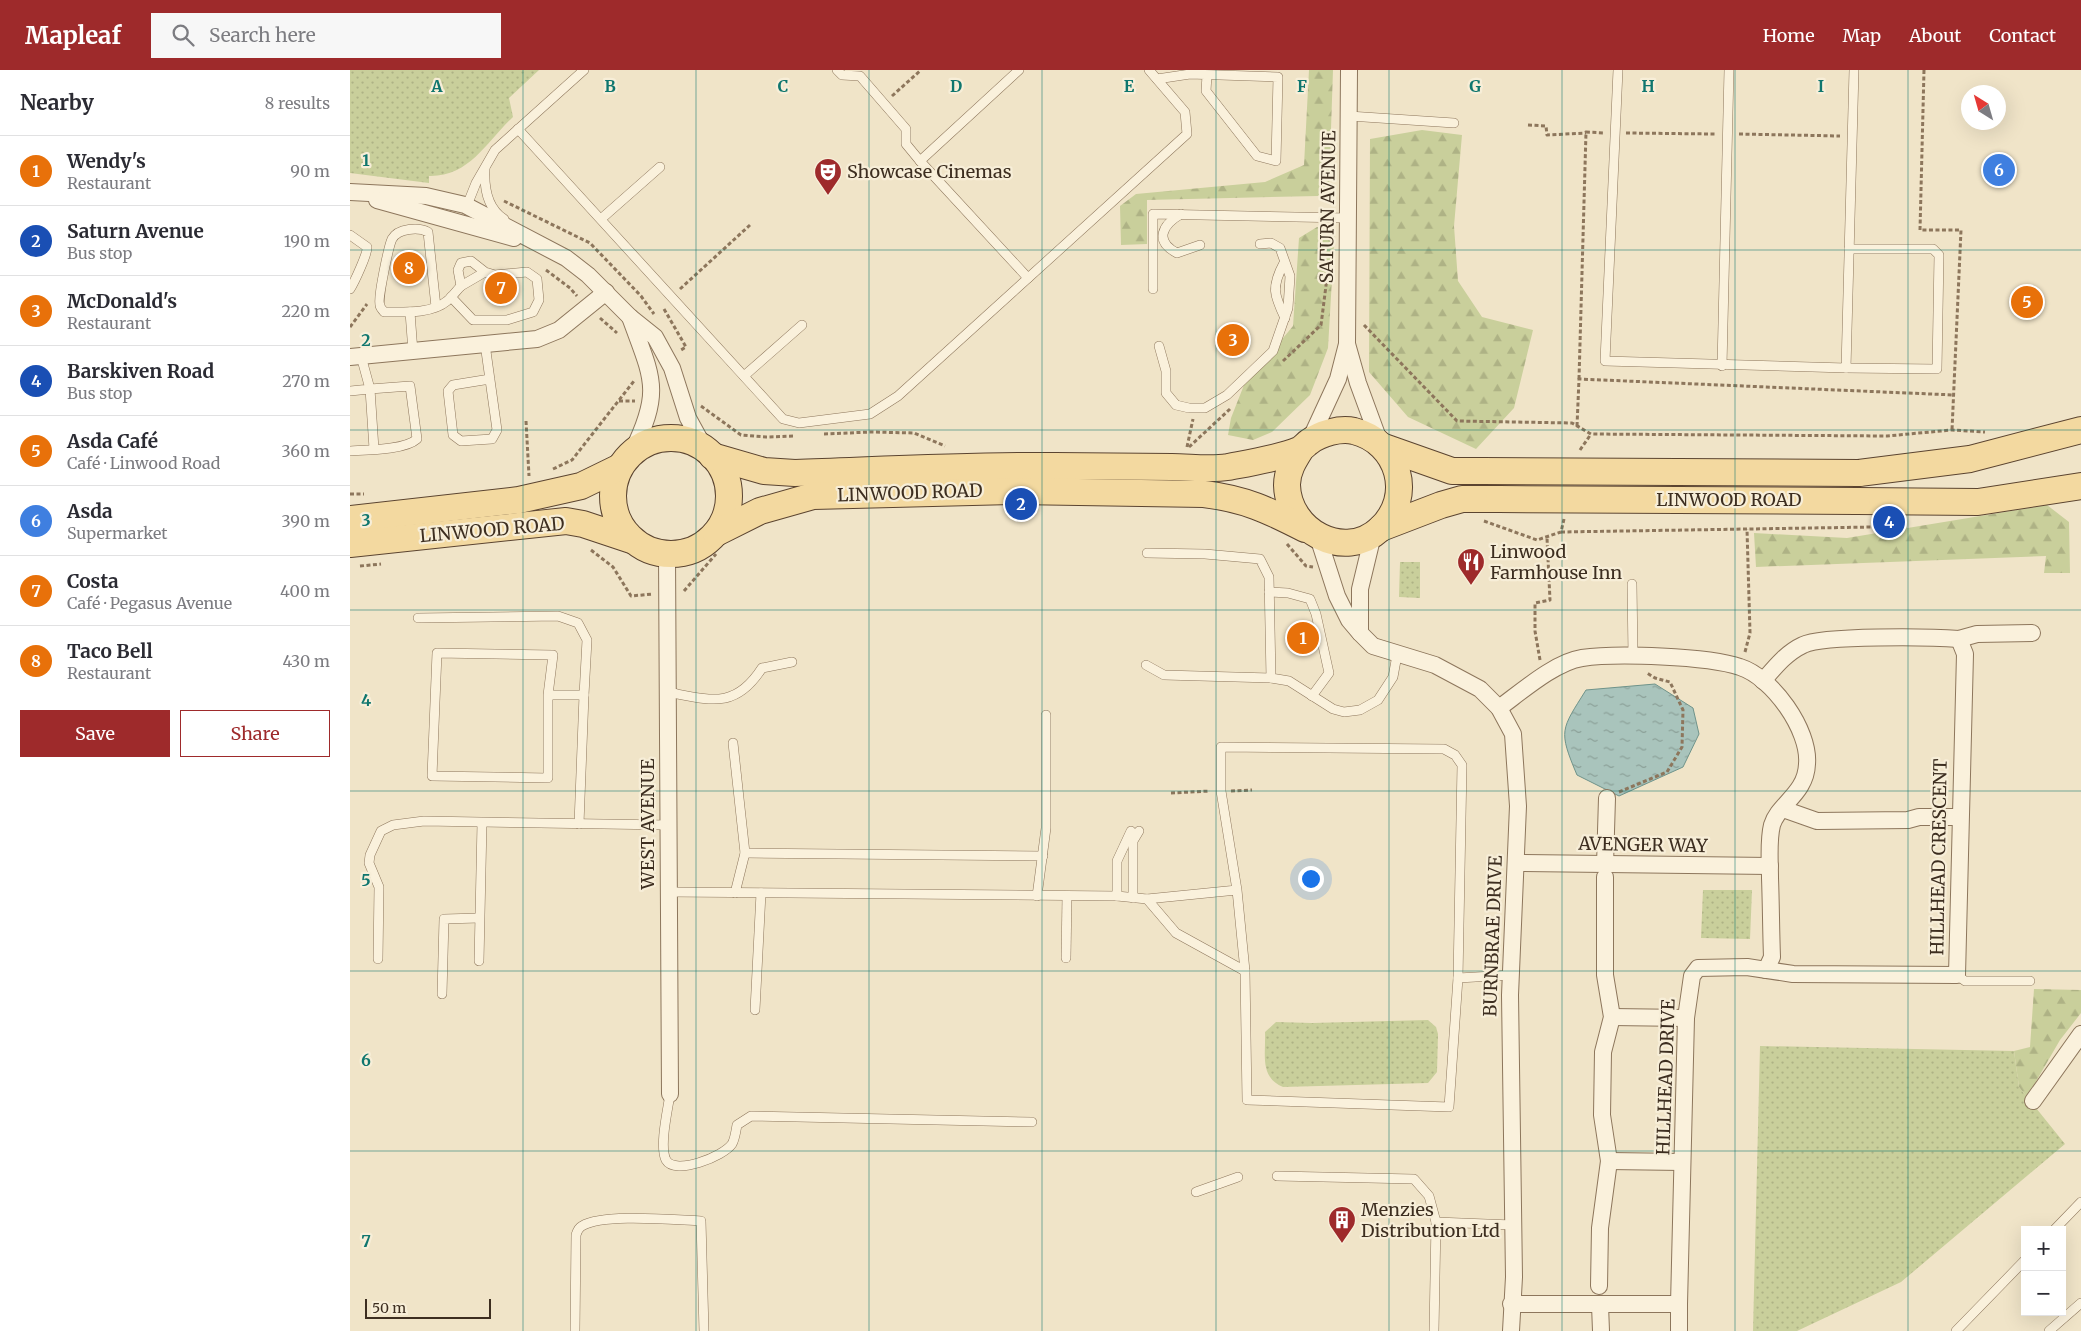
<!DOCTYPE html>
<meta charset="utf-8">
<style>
:root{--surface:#fff;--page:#f7f7f7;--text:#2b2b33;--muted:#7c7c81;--line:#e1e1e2;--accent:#9e2a2b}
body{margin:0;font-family:Merriweather,serif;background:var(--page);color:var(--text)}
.controls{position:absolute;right:15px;bottom:15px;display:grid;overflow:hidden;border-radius:0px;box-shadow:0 5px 20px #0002}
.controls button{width:45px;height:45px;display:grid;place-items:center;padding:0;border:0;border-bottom:1px solid var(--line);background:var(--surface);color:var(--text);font:25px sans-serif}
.compass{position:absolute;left:1611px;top:15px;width:45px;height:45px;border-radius:50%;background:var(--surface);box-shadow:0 5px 20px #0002;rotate:323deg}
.scale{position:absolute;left:15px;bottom:12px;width:126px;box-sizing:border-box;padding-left:5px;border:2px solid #3d2e20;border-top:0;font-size:14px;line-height:18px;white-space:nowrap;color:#3d2e20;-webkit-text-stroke:4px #f7eed8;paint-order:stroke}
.you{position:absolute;left:960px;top:808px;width:18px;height:18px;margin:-12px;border:4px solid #fff;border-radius:50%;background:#1a73e8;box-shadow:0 0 0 8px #1a73e833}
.badge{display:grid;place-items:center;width:32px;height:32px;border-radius:50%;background:var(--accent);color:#fff;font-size:16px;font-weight:700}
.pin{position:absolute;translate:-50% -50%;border:2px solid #fff;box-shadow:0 1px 5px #0006}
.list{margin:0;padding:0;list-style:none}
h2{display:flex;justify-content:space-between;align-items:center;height:65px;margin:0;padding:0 20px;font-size:21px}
h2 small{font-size:16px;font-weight:400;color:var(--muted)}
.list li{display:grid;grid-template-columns:32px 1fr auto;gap:15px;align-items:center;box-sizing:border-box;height:70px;padding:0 20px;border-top:1px solid var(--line)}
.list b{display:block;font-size:19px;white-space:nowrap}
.list p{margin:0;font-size:16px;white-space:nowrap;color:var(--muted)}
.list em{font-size:16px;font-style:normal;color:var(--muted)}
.actions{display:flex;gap:10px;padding:15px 20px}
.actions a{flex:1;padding:11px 0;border:1px solid var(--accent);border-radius:0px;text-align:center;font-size:18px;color:var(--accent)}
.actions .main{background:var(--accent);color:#fff}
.icon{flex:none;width:28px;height:28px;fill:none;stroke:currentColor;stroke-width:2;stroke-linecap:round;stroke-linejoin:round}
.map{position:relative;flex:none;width:1731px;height:1261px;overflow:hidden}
header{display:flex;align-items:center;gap:30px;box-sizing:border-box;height:70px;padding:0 25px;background:var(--accent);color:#fff}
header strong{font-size:24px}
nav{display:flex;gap:28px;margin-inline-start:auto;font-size:18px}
.search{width:350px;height:45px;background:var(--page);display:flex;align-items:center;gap:12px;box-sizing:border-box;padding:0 18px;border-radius:0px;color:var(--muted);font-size:19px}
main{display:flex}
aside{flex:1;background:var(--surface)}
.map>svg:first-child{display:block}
.grass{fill:url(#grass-dots)}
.forest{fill:url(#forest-firs)}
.water{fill:url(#water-ripples);stroke:#6f938a}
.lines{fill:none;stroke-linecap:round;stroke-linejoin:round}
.service-casing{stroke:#8d765c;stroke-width:10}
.minor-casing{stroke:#8d765c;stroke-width:18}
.primary-casing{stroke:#5b4430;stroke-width:28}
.path{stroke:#8d765c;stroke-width:3;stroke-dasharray:4 2.5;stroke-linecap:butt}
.service{stroke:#faf1dc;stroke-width:9}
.minor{stroke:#faf1dc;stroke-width:16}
.primary{stroke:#f3d9a0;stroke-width:26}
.primary-bridge-casing{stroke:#5b4430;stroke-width:28;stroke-linecap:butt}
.primary-bridge{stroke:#f3d9a0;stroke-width:26}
.grid{fill:none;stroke:#0f766e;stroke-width:1;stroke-opacity:0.55}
.labels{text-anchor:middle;stroke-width:4.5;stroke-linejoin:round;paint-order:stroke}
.poi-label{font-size:18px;fill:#3d2e20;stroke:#f7eed8;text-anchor:start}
.street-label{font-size:18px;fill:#3d2e20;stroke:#f7eed8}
.grid-label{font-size:16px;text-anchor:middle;font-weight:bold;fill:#0f766e;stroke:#f7eed8;stroke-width:4.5;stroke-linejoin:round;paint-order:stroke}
</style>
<header>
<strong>Mapleaf</strong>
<div class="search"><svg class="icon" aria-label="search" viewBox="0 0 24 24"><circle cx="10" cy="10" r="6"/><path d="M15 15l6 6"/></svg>Search here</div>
<nav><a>Home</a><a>Map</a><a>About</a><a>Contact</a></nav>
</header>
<main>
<aside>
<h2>Nearby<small>8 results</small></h2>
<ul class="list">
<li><span class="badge" style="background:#e8710a">1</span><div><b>Wendy's</b><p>Restaurant</p></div><em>90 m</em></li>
<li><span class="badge" style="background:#1a4fb4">2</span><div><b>Saturn Avenue</b><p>Bus stop</p></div><em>190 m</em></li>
<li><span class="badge" style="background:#e8710a">3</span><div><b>McDonald's</b><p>Restaurant</p></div><em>220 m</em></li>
<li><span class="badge" style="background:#1a4fb4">4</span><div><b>Barskiven Road</b><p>Bus stop</p></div><em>270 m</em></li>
<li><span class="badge" style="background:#e8710a">5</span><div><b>Asda Café</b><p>Café · Linwood Road</p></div><em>360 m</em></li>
<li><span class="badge" style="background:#3f7fe0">6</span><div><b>Asda</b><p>Supermarket</p></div><em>390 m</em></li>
<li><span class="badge" style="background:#e8710a">7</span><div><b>Costa</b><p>Café · Pegasus Avenue</p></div><em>400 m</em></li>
<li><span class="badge" style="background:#e8710a">8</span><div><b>Taco Bell</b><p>Restaurant</p></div><em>430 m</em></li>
</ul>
<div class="actions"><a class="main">Save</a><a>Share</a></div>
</aside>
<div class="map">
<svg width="1731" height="1261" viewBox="0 0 1731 1261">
<defs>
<pattern id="grass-dots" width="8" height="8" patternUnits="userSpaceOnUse" patternTransform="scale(1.25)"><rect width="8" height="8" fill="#c9cf9b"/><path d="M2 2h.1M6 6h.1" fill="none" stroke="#aeb285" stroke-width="1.8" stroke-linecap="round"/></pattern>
<pattern id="forest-firs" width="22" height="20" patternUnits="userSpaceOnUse" patternTransform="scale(1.25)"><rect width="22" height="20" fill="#c9cf9b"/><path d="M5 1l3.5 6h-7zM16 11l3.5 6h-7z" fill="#aeb285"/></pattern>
<pattern id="water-ripples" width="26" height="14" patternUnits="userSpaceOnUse" patternTransform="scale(1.25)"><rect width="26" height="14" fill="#a9c4bc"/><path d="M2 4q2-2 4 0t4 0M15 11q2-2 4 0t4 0" fill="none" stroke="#8ba098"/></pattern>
</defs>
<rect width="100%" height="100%" fill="#f0e4c8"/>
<g class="grass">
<path d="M0 0H189L159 28 163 47C137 71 120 107 79 106V113L0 103Z"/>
<path d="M1050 492H1070V528L1049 527Z"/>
<path d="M1353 820H1402L1400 869 1351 868Z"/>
<path d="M1078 950 1086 957 1088 964 1087 1002 1078 1013 933 1017C909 1007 916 984 915 962L926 952 962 953Z"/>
<path d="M1410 976 1664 981 1669 1017 1715 1074 1551 1212 1447 1261H1403Z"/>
</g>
<g class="forest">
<path d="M959 0H983L979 118 968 126 797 130V174L771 175 770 136 786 124 915 112 954 95Z"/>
<path d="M1072 60 1112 65 1104 156 1108 211 1132 247 1183 260 1164 338 1126 379 1058 347 1019 302 1020 69Z"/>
<path d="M967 157H985L978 278 960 325 922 362 903 370 878 365 881 348 894 315 943 256 949 168Z"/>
<path d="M1697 435 1719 452 1720 503H1694L1696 486 1406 497 1404 463 1497 468Z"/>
<path d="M1684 919 1731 920V943L1710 970 1677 1027 1669 1017 1664 981 1680 977Z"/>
</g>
<path class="water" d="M1305 614 1343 638 1349 664 1333 697 1269 726 1227 705C1208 660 1211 660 1236 620Z"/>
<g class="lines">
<defs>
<g id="service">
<path d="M487 0 492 5 510 6 556 59V74L570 91 678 208"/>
<path d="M1268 0 1255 291 1496 298 1504 0"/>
<path d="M807 9 840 4 928 7 926 91 907 86 856 21 857 5"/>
<path d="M999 46 1104 53"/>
<path d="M168 59 433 349 449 353 520 344 548 326 837 64 835 42 799 0"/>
<path d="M570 91 669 0"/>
<path d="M135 99C134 118 137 138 154 149"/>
<path d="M116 138 126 113 145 80 234 0"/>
<path d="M831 144C812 155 804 171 827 183L850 175"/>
<path d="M251 149 310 97"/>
<path d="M0 165 17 177C18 183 4 213 0 219"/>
<path d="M934 193C921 217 924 225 935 248"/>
<path d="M803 219V144L997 148"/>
<path d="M101 227 123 250H157L183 242 189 230 187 209 177 202 145 205 135 202 121 191 111 193 108 200 111 216 135 202"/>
<path d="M86 237 78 162C69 157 48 158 42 169 39 175 27 230 30 235 30 238 33 240 34 242 53 242 82 244 97 231 102 227 106 221 111 216"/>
<path d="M60 242 63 282"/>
<path d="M135 274 147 360 142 369 111 371 103 365 98 321 103 315 140 309"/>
<path d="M809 276 816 301V323L826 335 839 338H855L877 325 923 281 938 238 940 206 930 178 921 173 910 174"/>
<path d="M1372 296 1379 0"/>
<path d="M1496 298 1587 299 1589 185 1583 179H1499"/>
<path d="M394 306 452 255"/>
<path d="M0 321 20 319 11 286"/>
<path d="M0 381C17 380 55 380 67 369L60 316 20 319 24 379"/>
<path d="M797 483 855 484 910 489 919 507 921 608 939 611 983 639 994 642 1010 640 1028 630 1043 607 1047 585"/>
<path d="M1282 514 1283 586"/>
<path d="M919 522 938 523 960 529 966 544 979 603 962 626"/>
<path d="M68 548 208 546 228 553 237 570 234 625"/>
<path d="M796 595 814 605 921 608"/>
<path d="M317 622C360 630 385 640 412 598L442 592"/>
<path d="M198 625 203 585 87 583 82 706 198 708V625H234L229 754"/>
<path d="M383 673 395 783 385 823"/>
<path d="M395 783 693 786"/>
<path d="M318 822 767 826 797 829 887 820 871 721V677L1094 679 1105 685 1112 695 1108 908 1099 1037 897 1030 895 901 887 820"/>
<path d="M687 826 696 758V645"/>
<path d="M767 826V791L781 761"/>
<path d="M783 828V771L789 761"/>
<path d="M797 829 826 863 895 901"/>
<path d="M716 888 717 826"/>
<path d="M28 889 29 817 19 793 20 785 31 761 43 755 74 751 317 755"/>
<path d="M129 891 132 753"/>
<path d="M1607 905 1615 911H1680"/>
<path d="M1108 908 1161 905"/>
<path d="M92 924 94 849 129 848"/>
<path d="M405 940 411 823"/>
<path d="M320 1024C318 1039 309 1076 316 1090 325 1106 374 1086 382 1074 385 1069 386 1060 387 1055L401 1046 682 1052"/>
<path d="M927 1106 1064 1109 1079 1126 1086 1152"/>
<path d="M846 1122 888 1107"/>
<path d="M1704 1160 1731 1132"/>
<path d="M225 1261 226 1165C227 1162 228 1158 232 1156 253 1143 324 1150 351 1151L354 1261"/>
<path d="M1084 1261 1086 1152 1163 1155"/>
<path d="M1606 1261 1675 1190"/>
<path d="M1699 1261 1731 1233"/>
</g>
<g id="minor">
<path d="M0 122 76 126 115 135 216 188 238 205 280 247 305 267 322 298 338 348 355 379"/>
<path d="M27 130 164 168"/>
<path d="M280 247C302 308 313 320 282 382"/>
<path d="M997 274 1008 313 1030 373"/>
<path d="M0 287 187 269 209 260 256 222"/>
<path d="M959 372 988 309 997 274 999 0"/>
<path d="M968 467 987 526 999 550 1010 563 1023 576 1085 595 1130 619 1149 638 1163 664 1168 736 1160 925 1164 1207 1161 1261"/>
<path d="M317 485 320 1024"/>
<path d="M1010 563V519L1023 465"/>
<path d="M1413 611C1425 597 1436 583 1453 575 1473 565 1582 567 1609 569L1627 564 1682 563"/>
<path d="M1149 638C1171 622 1205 592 1232 588 1265 583 1358 586 1390 597 1422 607 1460 660 1457 694 1456 724 1428 734 1422 755 1418 771 1420 791 1420 808 1421 834 1421 861 1422 887L1416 900"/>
<path d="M1433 739 1467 751 1558 750 1569 747H1609"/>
<path d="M1166 793 1420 796"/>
<path d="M1255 795 1257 728"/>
<path d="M1262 947 1336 948"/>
<path d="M1683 1031 1731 964"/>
<path d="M1259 1091 1332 1092"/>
<path d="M1249 1216 1250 1158 1259 1091 1252 1045 1253 982 1262 947 1255 905V807"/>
<path d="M1161 1234H1329L1336 948 1342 906 1348 898 1397 897 1443 904 1607 905 1615 584 1609 569"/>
<path d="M1329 1234V1261"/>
<path d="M1250 1235 1251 1261"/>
</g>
<g id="primary">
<circle cx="321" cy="426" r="58"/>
<path d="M1034 377 1102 401H1133"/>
<path d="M362 386 414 401 445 403C532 400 618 395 705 396 744 396 783 397 822 397 840 397 860 400 878 397 899 393 930 388 949 380 953 378 956 374 959 372 971 363 990 358 1004 361 1049 372 1065 427 1030 459 994 492 938 461 937 415 937 401 944 390 951 379"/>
<path d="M1509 403 1620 389 1731 360"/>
<path d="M1507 431 1628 432 1731 416"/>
<path d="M0 449 169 430 231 416 270 397"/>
<path d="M1031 458 1091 435 1112 429H1149"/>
<path d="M366 463 410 441 463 426 662 421 854 424C895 429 918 440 955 459"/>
<path d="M0 474 216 451 233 454 281 470"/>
</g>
</defs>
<use href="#service" class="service-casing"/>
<use href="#minor" class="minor-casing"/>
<use href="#primary" class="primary-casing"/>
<g class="path">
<path d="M1574 0 1570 160H1611L1602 360"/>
<path d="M542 26 571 0"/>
<path d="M1178 55 1196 56 1197 65 1236 63"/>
<path d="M1276 63 1365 64"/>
<path d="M1389 64 1490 66"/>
<path d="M154 131 240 173 291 226 304 244"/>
<path d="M196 200 220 218 227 226"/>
<path d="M330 219 400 155"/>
<path d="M314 239 336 277 331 280"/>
<path d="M250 248 267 263"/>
<path d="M1014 255 1107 351 1222 353 1241 364 1537 366 1602 360 1635 362"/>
<path d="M0 257 17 234"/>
<path d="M933 291 971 255 979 192 981 191"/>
<path d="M1229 309 1236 62 1255 63"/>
<path d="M269 331H285"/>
<path d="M351 336 391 365 416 367 445 366"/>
<path d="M176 351 179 406"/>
<path d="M1227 356 1229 309 1604 325"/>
<path d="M474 364 521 362 564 363 595 376"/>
<path d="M837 377 843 349"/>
<path d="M839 377 880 339"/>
<path d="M1230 380 1241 364"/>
<path d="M203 399 222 390 284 311"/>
<path d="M0 424H14"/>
<path d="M1134 451 1187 470 1211 462 1214 449"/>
<path d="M1211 462 1523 457 1553 454"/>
<path d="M937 474 956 496 963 497"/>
<path d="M241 480 263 497 281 526 303 524"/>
<path d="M10 496 31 494"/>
<path d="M334 521 366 484"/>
<path d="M1395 582 1400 563 1397 459"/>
<path d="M1190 590 1185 561V533L1200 530 1197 468"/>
<path d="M881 721 902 720"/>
<path d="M1269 722 1317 702 1332 677 1333 640 1320 612 1305 608 1297 603"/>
<path d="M821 723 860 721"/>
</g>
<use href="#service" class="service"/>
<use href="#minor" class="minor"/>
<use href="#primary" class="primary"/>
<defs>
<g id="primary-bridge">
<path d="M1133 401 1509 403"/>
<path d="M1149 429 1507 431"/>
</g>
</defs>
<use href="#primary-bridge" class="primary-bridge-casing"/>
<use href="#primary-bridge" class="primary-bridge"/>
</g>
<path class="grid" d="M173 0V1261M346 0V1261M519 0V1261M692 0V1261M866 0V1261M1039 0V1261M1212 0V1261M1385 0V1261M1558 0V1261M0 180H1731M0 360H1731M0 540H1731M0 721H1731M0 901H1731M0 1081H1731"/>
<defs>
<symbol id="theatre-pin" viewBox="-11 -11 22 30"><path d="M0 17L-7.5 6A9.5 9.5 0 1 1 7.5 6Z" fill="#9e2a2b" stroke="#f7eed8"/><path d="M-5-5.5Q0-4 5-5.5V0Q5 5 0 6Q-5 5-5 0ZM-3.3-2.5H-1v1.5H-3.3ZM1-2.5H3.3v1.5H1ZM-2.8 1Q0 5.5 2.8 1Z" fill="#fff"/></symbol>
<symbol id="restaurant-pin" viewBox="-11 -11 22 30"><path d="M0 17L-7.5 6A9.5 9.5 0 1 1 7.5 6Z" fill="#9e2a2b" stroke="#f7eed8"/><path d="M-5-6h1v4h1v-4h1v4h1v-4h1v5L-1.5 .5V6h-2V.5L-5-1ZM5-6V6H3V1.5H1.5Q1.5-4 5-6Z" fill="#fff"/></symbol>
<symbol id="building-pin" viewBox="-11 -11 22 30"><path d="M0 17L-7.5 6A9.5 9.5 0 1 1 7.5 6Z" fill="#9e2a2b" stroke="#f7eed8"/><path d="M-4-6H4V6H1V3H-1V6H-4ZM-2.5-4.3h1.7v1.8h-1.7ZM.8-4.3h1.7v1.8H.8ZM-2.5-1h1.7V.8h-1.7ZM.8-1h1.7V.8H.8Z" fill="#fff"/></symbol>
</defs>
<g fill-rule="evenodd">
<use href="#theatre-pin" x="462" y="86" width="32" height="43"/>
<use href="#restaurant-pin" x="1105" y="476" width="32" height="43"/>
<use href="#building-pin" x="976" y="1134" width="32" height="43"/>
</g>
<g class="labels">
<g class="poi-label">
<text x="497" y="108">Showcase Cinemas</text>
<text x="1140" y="488">Linwood<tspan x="1140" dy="21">Farmhouse Inn</tspan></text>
<text x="1011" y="1146">Menzies<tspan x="1011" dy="21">Distribution Ltd</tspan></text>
</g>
<g class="street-label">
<text transform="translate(978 137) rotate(-89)" y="6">SATURN AVENUE</text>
<text transform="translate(560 423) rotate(-2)" y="6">LINWOOD ROAD</text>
<text x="1379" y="436">LINWOOD ROAD</text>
<text transform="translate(142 460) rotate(-5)" y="6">LINWOOD ROAD</text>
<text transform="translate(298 754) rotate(-90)" y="6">WEST AVENUE</text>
<text transform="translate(1293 775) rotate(1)" y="6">AVENGER WAY</text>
<text transform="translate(1589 787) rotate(-89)" y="6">HILLHEAD CRESCENT</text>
<text transform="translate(1143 866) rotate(-88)" y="6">BURNBRAE DRIVE</text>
<text transform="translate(1316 1007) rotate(-88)" y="6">HILLHEAD DRIVE</text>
</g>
</g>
<g class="grid-label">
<text x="87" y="22">A</text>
<text x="260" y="22">B</text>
<text x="433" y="22">C</text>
<text x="606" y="22">D</text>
<text x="779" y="22">E</text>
<text x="952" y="22">F</text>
<text x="1125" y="22">G</text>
<text x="1298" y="22">H</text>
<text x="1471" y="22">I</text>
<text x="16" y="96">1</text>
<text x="16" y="276">2</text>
<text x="16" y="456">3</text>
<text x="16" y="636">4</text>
<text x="16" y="816">5</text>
<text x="16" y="996">6</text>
<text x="16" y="1177">7</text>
</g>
</svg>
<div class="controls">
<button>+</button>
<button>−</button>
</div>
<svg class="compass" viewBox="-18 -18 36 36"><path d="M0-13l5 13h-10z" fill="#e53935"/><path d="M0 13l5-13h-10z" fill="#7c7c81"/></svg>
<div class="scale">50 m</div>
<div class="you"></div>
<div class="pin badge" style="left:953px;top:568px;background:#e8710a">1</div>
<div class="pin badge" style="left:671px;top:434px;background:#1a4fb4">2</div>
<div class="pin badge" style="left:883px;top:270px;background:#e8710a">3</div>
<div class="pin badge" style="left:1539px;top:452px;background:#1a4fb4">4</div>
<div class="pin badge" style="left:1677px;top:232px;background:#e8710a">5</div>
<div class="pin badge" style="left:1649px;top:100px;background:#3f7fe0">6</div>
<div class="pin badge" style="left:151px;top:218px;background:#e8710a">7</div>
<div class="pin badge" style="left:59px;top:198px;background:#e8710a">8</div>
</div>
</main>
